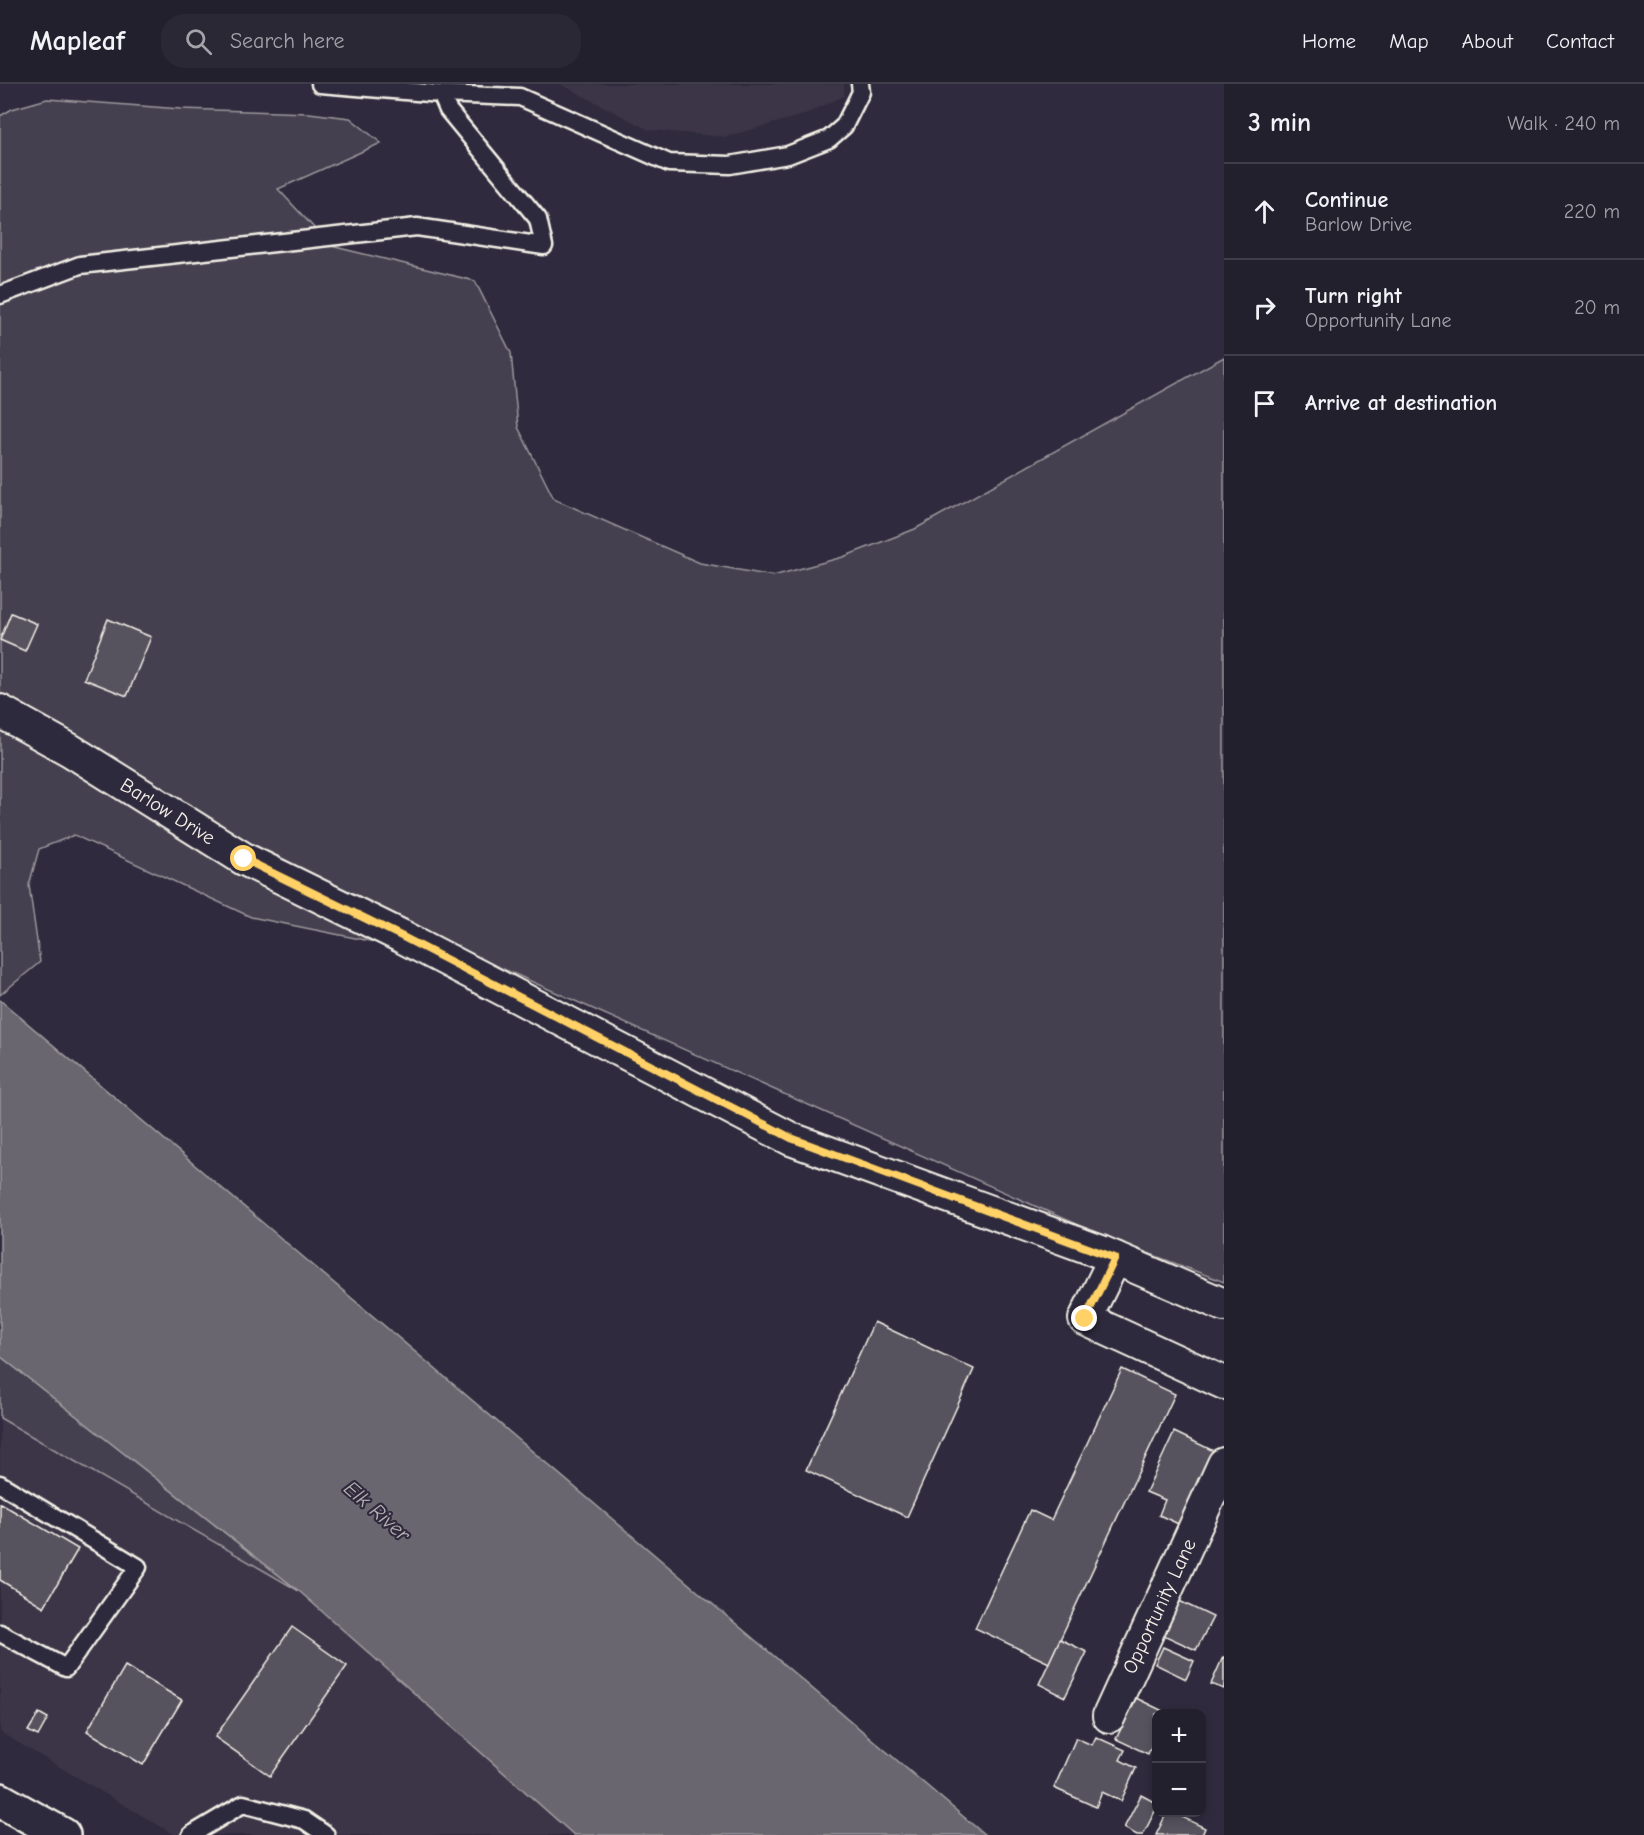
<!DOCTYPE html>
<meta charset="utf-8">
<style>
:root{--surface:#23202e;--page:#2b2836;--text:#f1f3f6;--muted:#a3a3aa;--line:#403e4a}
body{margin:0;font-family:"Comic Neue",sans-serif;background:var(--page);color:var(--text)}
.controls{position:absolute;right:18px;bottom:18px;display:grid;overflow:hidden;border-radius:12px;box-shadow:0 3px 9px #0003}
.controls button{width:54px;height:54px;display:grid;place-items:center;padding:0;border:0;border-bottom:2px solid var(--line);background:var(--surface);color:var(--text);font:30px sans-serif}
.stop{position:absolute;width:18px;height:18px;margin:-14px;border:4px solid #ffd166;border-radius:50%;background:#fff}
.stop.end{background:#ffd166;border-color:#fff;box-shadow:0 2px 6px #0008}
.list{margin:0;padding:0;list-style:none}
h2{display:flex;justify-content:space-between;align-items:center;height:78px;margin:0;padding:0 24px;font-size:26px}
h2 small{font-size:20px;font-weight:400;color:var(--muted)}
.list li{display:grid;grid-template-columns:39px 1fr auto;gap:18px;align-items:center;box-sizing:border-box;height:96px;padding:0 24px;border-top:2px solid var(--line)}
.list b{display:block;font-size:22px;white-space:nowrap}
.list p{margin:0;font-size:20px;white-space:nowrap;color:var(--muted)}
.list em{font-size:20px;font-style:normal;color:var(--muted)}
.icon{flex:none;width:33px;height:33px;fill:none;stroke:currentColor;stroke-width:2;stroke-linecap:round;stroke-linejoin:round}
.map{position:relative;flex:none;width:1224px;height:1751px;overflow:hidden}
header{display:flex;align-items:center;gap:36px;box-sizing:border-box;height:84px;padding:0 30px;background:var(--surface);border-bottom:2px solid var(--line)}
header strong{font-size:28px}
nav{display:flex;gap:33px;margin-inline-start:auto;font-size:21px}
.search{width:420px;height:54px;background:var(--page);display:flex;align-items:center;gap:15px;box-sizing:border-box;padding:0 21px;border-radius:24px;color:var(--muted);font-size:22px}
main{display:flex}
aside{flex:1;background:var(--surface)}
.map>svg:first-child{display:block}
.built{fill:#3b3647}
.green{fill:#454050;stroke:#9c989c;stroke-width:1.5}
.water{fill:#6a6670;stroke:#a19ea0;stroke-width:1.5}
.building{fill:#56525f;stroke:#f4f1e8;stroke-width:1.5}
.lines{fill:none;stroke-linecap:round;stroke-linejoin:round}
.lane-casing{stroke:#f4f1e8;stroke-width:21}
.street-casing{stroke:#f4f1e8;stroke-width:36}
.primary-casing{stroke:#f4f1e8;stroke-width:38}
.lane{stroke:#2f2a3d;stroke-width:16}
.street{stroke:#2f2a3d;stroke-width:32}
.primary{stroke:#2f2a3d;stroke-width:33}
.route{stroke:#ffd166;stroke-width:8}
.labels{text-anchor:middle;stroke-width:4.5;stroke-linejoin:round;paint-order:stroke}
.street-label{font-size:20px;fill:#f4f1e8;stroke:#2f2a3d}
.water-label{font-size:21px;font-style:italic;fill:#b6b2b2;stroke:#2f2a3d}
</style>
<header>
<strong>Mapleaf</strong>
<div class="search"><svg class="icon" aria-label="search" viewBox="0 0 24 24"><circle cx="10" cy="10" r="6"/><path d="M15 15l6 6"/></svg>Search here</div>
<nav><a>Home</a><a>Map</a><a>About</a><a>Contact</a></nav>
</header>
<main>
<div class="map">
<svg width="1224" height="1751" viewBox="0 0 1224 1751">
<rect width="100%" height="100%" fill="#2f2a3d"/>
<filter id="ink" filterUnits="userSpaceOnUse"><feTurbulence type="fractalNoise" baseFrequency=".0167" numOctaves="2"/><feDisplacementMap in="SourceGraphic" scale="12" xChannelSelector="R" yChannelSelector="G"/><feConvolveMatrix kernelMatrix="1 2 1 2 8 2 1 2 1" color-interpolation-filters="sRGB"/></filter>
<g filter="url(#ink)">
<g class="built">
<path d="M560 0H844V12L803 31 725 53 649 46Z"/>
<path d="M0 1334 299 1507 574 1751H175L0 1648Z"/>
</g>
<g class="green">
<path d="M47 15 181 25 309 29 350 34 381 59 278 105 331 162 475 197 511 269 518 343 554 415 700 479 773 492 843 473 915 445 1224 273V1198L1098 1150 499 883 251 833 74 751 39 765 29 801 40 878 0 911V32L12 25Z"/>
<path d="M0 1272 299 1507 0 1334Z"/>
</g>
<path class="water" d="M0 916 985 1751H574L299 1507 0 1272Z"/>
<g class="building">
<path d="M11 529 37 540 25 567 0 556Z"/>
<path d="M108 535 151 553 127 612 84 595Z"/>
<path d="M874 1238 974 1285 907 1433 806 1386Z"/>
<path d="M1122 1285 1175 1310 1049 1579 975 1544 1030 1426 1051 1436Z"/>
<path d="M1174 1348 1218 1369 1185 1443 1159 1431 1165 1416 1146 1408Z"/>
<path d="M0 1419 78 1465 44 1523 0 1496Z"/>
<path d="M1173 1514 1213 1533 1196 1566 1157 1548Z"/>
<path d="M292 1543 347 1582 270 1692 215 1653Z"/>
<path d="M1060 1555 1087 1568 1065 1613 1039 1600Z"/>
<path d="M1163 1563 1194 1577 1186 1595 1155 1580Z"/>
<path d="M1223 1573H1224V1605L1211 1600Z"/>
<path d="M125 1582 182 1616 143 1681 87 1647Z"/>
<path d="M1136 1614 1167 1629 1156 1630V1652L1148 1670 1116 1655Z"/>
<path d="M39 1629 48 1634 38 1652 28 1647Z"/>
<path d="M1096 1653 1125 1666 1120 1676 1136 1684 1121 1717 1102 1708 1096 1723 1054 1704 1076 1654 1092 1661Z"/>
<path d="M1141 1711 1156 1719V1725L1143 1751H1137L1124 1744Z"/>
<path d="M1167 1728H1172L1205 1744 1202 1751H1156Z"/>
</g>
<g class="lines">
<defs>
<g id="lane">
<path d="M320 0 441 10 520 13 669 79 730 81 788 71 829 55 844 42 861 8 860 0"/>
<path d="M0 211 80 181 417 143 544 162 538 135 448 26 441 10"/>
<path d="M0 1400 138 1483 66 1584 0 1549"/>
<path d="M191 1751 243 1720 304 1736 326 1751"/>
</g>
<g id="street">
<path d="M0 627 70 666 244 775 401 852 791 1055 1101 1168 1224 1221"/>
<path d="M1115 1174 1085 1235 1224 1299"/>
<path d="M1109 1632 1224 1380"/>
</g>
<path id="primary" d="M0 1716 63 1751"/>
</defs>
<use href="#lane" class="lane-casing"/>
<use href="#street" class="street-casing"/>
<use href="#primary" class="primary-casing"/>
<use href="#lane" class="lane"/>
<use href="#street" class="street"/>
<use href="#primary" class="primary"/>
</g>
</g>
<g class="lines" filter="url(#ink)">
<path class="route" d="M244 775 401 852 791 1054 1115 1174 1085 1235"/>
</g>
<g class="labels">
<g class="street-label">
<text transform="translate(168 727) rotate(32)" y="7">Barlow Drive</text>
<text transform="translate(1159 1522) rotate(-65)" y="7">Opportunity Lane</text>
</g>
<g class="water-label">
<text transform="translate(377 1427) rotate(41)" y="7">Elk River</text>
</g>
</g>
</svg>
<div class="controls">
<button>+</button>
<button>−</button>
</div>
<div class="stop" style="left:244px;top:775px"></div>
<div class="stop end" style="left:1085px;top:1235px"></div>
</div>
<aside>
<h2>3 min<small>Walk · 240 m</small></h2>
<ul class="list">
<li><svg class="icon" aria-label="ahead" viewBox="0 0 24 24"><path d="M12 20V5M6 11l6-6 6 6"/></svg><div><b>Continue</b><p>Barlow Drive</p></div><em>220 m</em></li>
<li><svg class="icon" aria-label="right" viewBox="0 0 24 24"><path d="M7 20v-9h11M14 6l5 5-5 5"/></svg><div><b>Turn right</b><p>Opportunity Lane</p></div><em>20 m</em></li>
<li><svg class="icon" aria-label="arrive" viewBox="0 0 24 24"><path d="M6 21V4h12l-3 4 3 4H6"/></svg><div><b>Arrive at destination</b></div></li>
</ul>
</aside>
</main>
